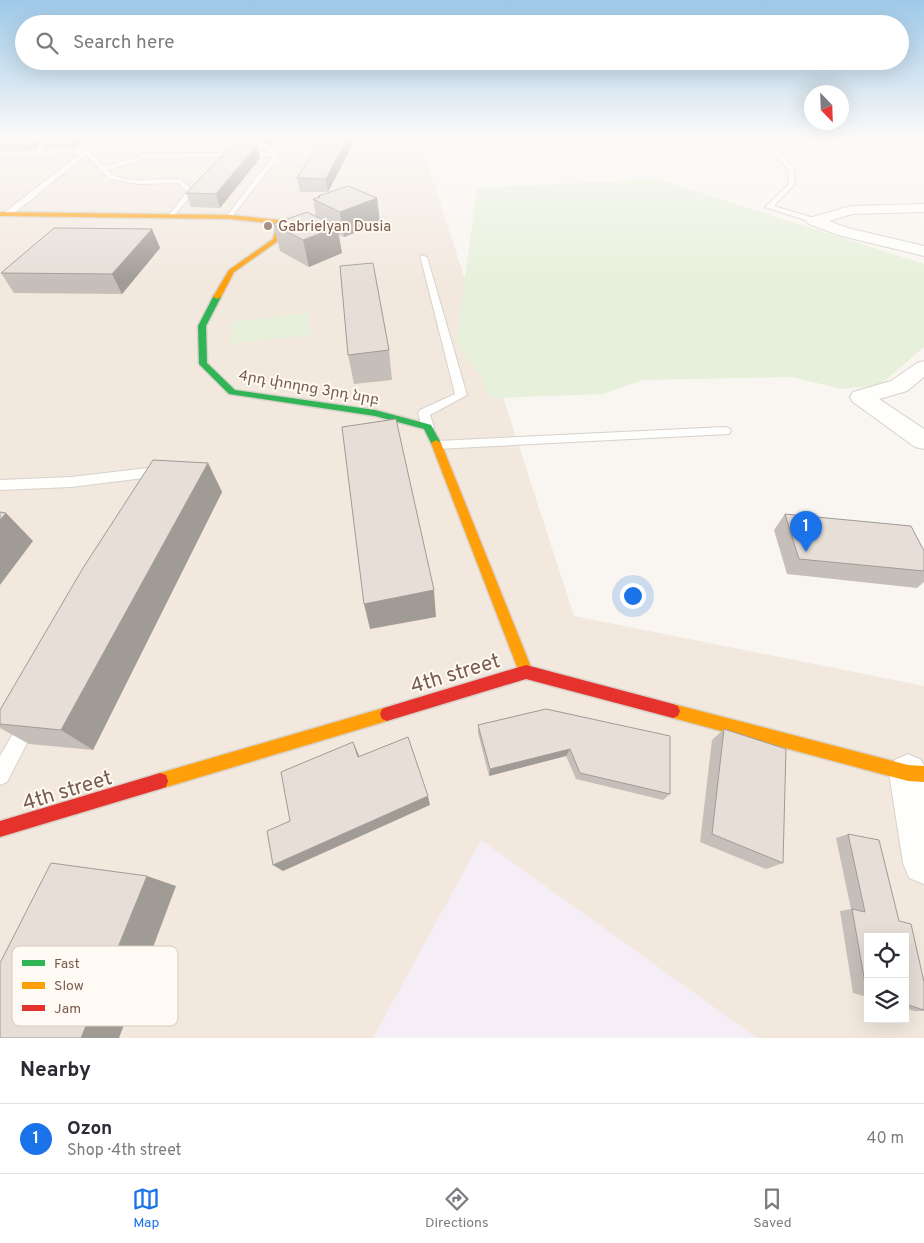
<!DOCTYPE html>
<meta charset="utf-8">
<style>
:root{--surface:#fff;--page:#f2f2f3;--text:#2b2b33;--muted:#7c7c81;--line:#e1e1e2;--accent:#1a73e8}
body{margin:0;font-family:Overpass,"Noto Sans Armenian",sans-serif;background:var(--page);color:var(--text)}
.controls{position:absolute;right:15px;bottom:15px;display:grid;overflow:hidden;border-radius:0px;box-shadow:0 5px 20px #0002}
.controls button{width:45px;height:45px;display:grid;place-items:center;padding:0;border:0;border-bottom:1px solid var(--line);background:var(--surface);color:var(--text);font:25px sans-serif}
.compass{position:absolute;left:804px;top:85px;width:45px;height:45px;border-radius:50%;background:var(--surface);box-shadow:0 5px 20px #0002;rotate:157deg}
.you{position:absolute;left:632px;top:595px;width:18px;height:18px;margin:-12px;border:4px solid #fff;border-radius:50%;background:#1a73e8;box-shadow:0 0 0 8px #1a73e833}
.badge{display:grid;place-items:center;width:32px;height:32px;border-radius:50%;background:var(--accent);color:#fff;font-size:16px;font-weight:700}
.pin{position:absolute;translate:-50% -41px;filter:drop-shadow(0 1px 2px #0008)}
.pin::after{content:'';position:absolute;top:26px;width:18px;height:15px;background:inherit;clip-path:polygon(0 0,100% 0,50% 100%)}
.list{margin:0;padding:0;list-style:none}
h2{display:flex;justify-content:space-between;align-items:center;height:65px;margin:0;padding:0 20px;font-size:21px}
h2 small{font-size:16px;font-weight:400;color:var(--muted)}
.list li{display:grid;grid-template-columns:32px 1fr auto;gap:15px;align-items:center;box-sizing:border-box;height:70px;padding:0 20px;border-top:1px solid var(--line)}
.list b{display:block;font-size:19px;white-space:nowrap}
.list p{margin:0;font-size:16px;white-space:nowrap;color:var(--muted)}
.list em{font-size:16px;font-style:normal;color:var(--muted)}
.icon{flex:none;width:28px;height:28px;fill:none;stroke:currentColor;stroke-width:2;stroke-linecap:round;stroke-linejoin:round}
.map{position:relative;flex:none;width:924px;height:1038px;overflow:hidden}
.search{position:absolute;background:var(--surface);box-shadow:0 5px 20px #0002;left:15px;right:15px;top:15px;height:55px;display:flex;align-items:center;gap:12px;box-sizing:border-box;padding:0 18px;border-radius:28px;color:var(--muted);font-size:19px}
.sheet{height:135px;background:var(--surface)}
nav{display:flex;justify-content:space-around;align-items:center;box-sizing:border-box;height:70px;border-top:1px solid var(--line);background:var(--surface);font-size:14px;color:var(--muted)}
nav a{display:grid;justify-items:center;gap:2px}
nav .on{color:var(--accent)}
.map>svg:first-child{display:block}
.residential{fill:#f2e8de;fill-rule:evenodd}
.education{fill:#f6eef6}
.green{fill:#e7f0db}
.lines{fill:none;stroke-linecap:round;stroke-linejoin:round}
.lane-casing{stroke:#d7d1cb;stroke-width:2}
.street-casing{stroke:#d7d1cb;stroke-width:2}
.fast-casing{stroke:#d9d2cb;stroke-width:3}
.slow-casing{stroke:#d9d2cb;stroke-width:3}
.jam-casing{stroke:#d9d2cb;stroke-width:3}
.lane{fill:#fefefd;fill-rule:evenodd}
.street{fill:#fefefd;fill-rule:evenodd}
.fast{fill:#30b455;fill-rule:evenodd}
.slow{fill:#ff9f0a;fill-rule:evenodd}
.jam{fill:#e5322d;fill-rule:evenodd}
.wall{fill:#c6bfb9}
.shaded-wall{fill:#a19b96}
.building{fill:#e6ded7;stroke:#a19b96}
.poi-dot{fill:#a69286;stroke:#fffaf3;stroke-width:2}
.labels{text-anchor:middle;stroke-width:4;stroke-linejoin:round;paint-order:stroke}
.far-poi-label{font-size:15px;fill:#7a5c4d;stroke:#fffaf3;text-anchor:start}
.far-street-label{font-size:15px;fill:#7a5c4d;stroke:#fffaf3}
.near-street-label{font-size:21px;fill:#7a5c4d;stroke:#fffaf3}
.key{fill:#fffaf3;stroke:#d7cbc1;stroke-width:1}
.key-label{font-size:14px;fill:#7a5c4d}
</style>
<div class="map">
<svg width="924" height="1038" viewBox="0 0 924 1038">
<rect width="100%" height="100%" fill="#f9f5f0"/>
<path class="residential" d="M0 137H427L425 156 574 616 924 686V1038H0ZM868 937H905V1019H868Z"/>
<path class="education" d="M481 840 757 1038H373Z"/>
<g class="green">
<path d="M658 179 924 264V347L880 385 842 389 792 377 643 380 603 394 491 398 479 374 456 344 477 188Z"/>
<path d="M309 313 311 335 230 344 232 322Z"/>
</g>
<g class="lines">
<defs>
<g id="lane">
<path d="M29 137 46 143 42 151 85 150 107 137H114L90 152 104 167 147 154 269 152 253 143 224 137 257 141 281 154 230 219 226 217 273 156 147 158 107 170C126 188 159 176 182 180L194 192 172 218 168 216 187 192 178 183 139 184 110 179 86 155 11 216H5V212L80 154 0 156V152L36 151 41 144 29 141 0 142V138Z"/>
<path d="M798 137H804L785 159 794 168 795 184 774 206 817 219 818 221 814 223 765 207 789 184 788 169 778 159Z"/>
<path d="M420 255 427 257 467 395 430 415 434 427 428 431 422 427 418 413 420 410 455 394Z"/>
<path d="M725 427 729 428 731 431 729 434 437 449 431 445 437 441Z"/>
<path d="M156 467 161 469 164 477 163 480 158 482 152 477 71 487 0 490V480L71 477Z"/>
<path d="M29 713 35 716 38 722 7 782 0 785V756L23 716Z"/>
</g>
<g id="street">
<path d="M924 204V212L852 214 829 221 848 228 924 246V256L838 235 809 224 806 221 809 218 851 206Z"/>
<path d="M924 361V377L907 391 879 399 924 429V449L915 447 853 402 850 397 853 392 891 381 917 363Z"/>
<path d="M908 754 921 760 924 766V884L909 878 903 863 889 773 895 760Z"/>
</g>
<path id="fast" d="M214 295 221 297 206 326 207 363 235 390 375 410 428 424 431 425 441 443 440 445H432L424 429 375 416 229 394 199 364 198 326Z"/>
<g id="slow">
<path d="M0 212 230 215 280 220 283 222 278 241 234 272 221 297 217 299 213 297 229 270 273 239 277 224 230 219 0 216Z"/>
<path d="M436 440 441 443 533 672 531 677 526 679 521 677 519 672 431 443Z"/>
<path d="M673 704 908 765 924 766V782L908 781 673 718 668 716 666 711 668 706Z"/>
<path d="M387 707 392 709 394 714 392 719 387 721 160 789 154 787 152 781 154 775 160 773Z"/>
</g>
<g id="jam">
<path d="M526 665 673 704 678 706 680 711 678 716 673 718 526 679 387 721 382 719 380 714 382 709 387 707Z"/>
<path d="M160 773 166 775 168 781 166 787 160 789 0 837V821Z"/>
</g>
</defs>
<use href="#lane" class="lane-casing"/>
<use href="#street" class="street-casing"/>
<use href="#fast" class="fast-casing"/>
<use href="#slow" class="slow-casing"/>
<use href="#jam" class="jam-casing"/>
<use href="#lane" class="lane"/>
<use href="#street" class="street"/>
<use href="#fast" class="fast"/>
<use href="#slow" class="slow"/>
<use href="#jam" class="jam"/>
</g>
<g class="wall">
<path d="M0 137H34L38 145 35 149 0 151Z"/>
<path d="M35 137H89L74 148 45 149 40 139Z"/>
<path d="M241 137H277L270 146 257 139Z"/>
<path d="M323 137H355L353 143 328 192H300L297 178Z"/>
<path d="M260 158 220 208 191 207 186 193Z"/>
<path d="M318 196 377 198 380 223 344 237 339 235 342 253 309 267 280 251 273 224 316 217 313 199 318 198Z"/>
<path d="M152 229 160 248 122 294 14 293 1 273Z"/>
<path d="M389 350 392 380 354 384 348 355Z"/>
<path d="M208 463 222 492 93 750 29 744 0 728V710Z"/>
<path d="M785 514 924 551V582L917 588 787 574 774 530Z"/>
<path d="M546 709 670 794 663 800 576 779 566 756 489 776 478 733V725Z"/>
<path d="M724 729 783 863 766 869 700 842 712 740Z"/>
<path d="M848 834 899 921 924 982V1011H914L905 1008V937H868V997L853 993 840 911 851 909 836 838Z"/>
</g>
<g class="shaded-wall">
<path d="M29 137H34L38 145 35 149Z"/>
<path d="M69 137H89L74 148Z"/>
<path d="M268 137H277L270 146Z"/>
<path d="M348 137H355L353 143 328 192 326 179Z"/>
<path d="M257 145 260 158 220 208 216 194Z"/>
<path d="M377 198 380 223 344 237 340 212Z"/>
<path d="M337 227 342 253 309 267 303 240Z"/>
<path d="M152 229 160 248 122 294 112 274Z"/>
<path d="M208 463 222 492 93 750 61 730Z"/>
<path d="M6 513 33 541 0 585V520Z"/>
<path d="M434 590 436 617 370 629 364 604Z"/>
<path d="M353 742 358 753 362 767 358 757Z"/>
<path d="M570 749 566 756 489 776 490 769Z"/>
<path d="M428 796 430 805 283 871 273 865Z"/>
<path d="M147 876 176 886 119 1038H81Z"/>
</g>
<g class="building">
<path d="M323 137H348L326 179 297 178Z"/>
<path d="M257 145 216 194 186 193 231 146Z"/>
<path d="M348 186 377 198 340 212 313 199 320 197 318 196Z"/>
<path d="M307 212 337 227 303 240 273 224Z"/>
<path d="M54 228 152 229 112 274 1 273Z"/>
<path d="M373 263 389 350 348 355 340 266Z"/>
<path d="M396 419 434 590 364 604 342 427Z"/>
<path d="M153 460 208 463 61 730 0 724V710L83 568Z"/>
<path d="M0 512 6 513 0 520Z"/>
<path d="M785 514 911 526 924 551V571L799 559Z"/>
<path d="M546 709 670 736V794L580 773 570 749 490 769 478 725Z"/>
<path d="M724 729 786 749 783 863 712 834Z"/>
<path d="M408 737 428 796 273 865 267 831 290 821 281 772 353 742 358 757Z"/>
<path d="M848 834 879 840 899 921 911 924 924 982V1010L905 1004V937H868V994H867L852 909 865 912Z"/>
<path d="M51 863 147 876 81 1038H0V963Z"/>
</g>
<linearGradient id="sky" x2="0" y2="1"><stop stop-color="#9ec9e9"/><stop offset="0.49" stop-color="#fcfaf8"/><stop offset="1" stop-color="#fcfaf8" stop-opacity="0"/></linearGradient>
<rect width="924" height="282" fill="url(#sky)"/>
<circle class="poi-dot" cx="268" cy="226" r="5"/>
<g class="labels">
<g class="far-poi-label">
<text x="278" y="231">Gabrielyan Dusia</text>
</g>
<g class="far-street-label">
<text transform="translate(309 387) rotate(10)" y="5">4րդ փողոց 3րդ նրբ</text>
</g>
<g class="near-street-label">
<text transform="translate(455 673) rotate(-17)" y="7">4th street</text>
<text transform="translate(67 790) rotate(-17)" y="7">4th street</text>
</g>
</g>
<rect x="12" y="946" width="166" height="80" rx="8" class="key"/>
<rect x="22" y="960" width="23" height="6" fill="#30b455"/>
<rect x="22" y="982" width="23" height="7" fill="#ff9f0a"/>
<rect x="22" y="1005" width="23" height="6" fill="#e5322d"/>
<g class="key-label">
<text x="54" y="968">Fast</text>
<text x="54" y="990">Slow</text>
<text x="54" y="1013">Jam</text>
</g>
</svg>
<div class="controls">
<button><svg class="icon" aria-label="locate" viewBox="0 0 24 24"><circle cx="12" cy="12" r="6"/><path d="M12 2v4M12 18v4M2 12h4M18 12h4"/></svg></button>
<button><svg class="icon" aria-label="layers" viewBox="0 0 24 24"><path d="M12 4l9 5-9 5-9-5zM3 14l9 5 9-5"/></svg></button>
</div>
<svg class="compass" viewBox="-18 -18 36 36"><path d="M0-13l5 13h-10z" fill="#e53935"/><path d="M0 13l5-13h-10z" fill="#7c7c81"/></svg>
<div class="you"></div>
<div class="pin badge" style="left:806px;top:552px">1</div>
<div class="search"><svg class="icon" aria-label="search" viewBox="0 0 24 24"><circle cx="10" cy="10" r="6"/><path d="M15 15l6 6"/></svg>Search here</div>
</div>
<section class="sheet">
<h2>Nearby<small></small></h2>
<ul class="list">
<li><span class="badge">1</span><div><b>Ozon</b><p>Shop · 4th street</p></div><em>40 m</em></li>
</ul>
</section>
<nav>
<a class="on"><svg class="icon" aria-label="map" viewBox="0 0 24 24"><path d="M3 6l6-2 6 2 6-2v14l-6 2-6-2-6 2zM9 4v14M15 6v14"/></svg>Map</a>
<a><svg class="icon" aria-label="directions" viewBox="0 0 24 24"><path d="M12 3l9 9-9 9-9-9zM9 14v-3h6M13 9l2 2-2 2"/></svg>Directions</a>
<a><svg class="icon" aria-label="saved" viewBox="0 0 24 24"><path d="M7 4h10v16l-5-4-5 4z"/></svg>Saved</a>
</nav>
